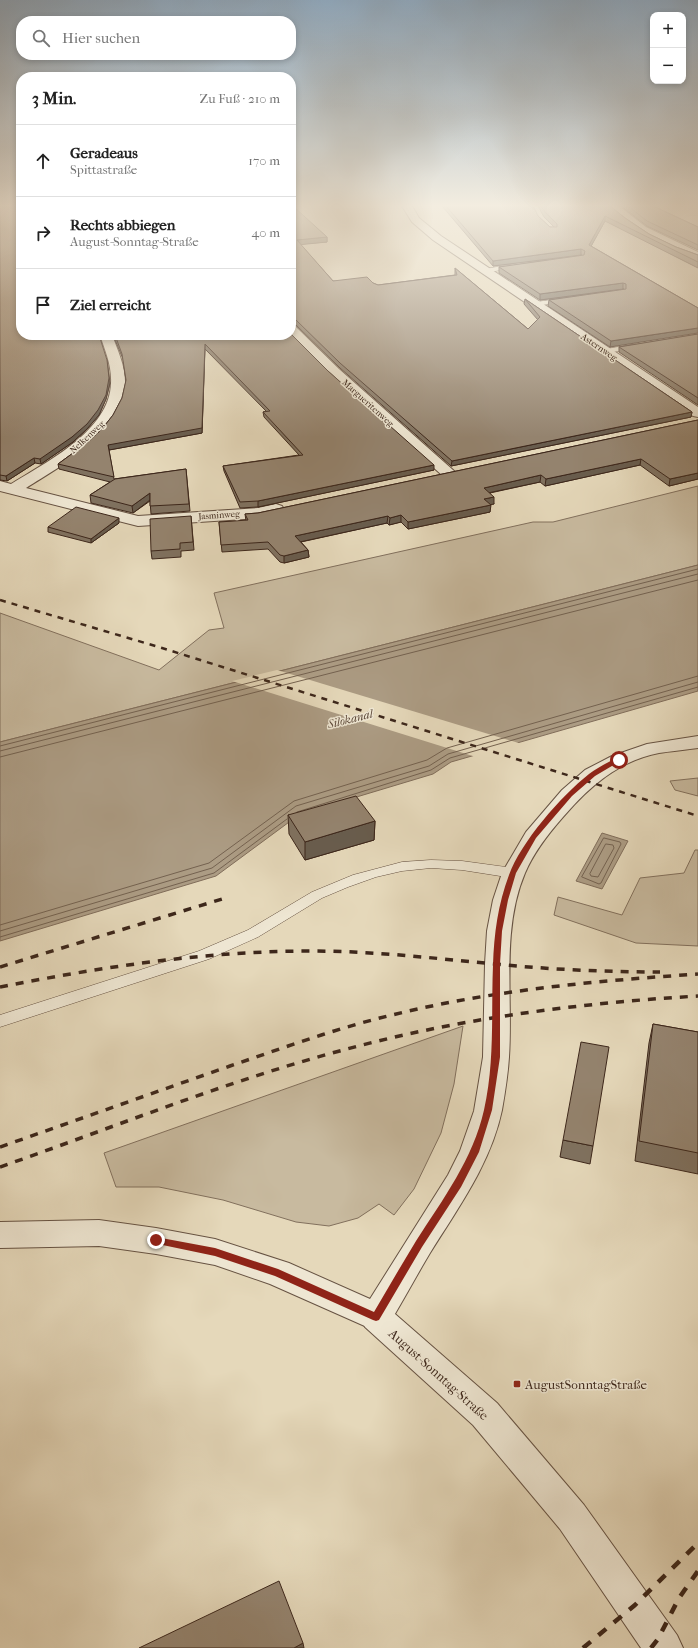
<!DOCTYPE html>
<html lang="de">
<meta charset="utf-8">
<style>
:root{--surface:#fff;--page:#f2f2f2;--text:#222;--muted:#767676;--line:#e0e0e0}
body{margin:0;font-family:"IM FELL French Canon",serif;background:var(--page);color:var(--text)}
.controls{position:absolute;right:12px;top:12px;display:grid;overflow:hidden;border-radius:8px;box-shadow:0 2px 6px #0003}
.controls button{width:36px;height:36px;display:grid;place-items:center;padding:0;border:0;border-bottom:1px solid var(--line);background:var(--surface);color:var(--text);font:20px sans-serif}
.stop{position:absolute;width:12px;height:12px;margin:-9px;border:3px solid #8f2418;border-radius:50%;background:#fff}
.stop.end{background:#8f2418;border-color:#fff;box-shadow:0 1px 4px #0008}
.list{margin:0;padding:0;list-style:none}
h2{display:flex;justify-content:space-between;align-items:center;height:52px;margin:0;padding:0 16px;font-size:17px}
h2 small{font-size:13px;font-weight:400;color:var(--muted)}
.list li{display:grid;grid-template-columns:26px 1fr auto;gap:12px;align-items:center;box-sizing:border-box;height:72px;padding:0 16px;border-top:1px solid var(--line)}
.list b{display:block;font-size:15px;white-space:nowrap}
.list p{margin:0;font-size:13px;white-space:nowrap;color:var(--muted)}
.list em{font-size:13px;font-style:normal;color:var(--muted)}
.icon{flex:none;width:22px;height:22px;fill:none;stroke:currentColor;stroke-width:2;stroke-linecap:round;stroke-linejoin:round}
.map{position:relative;flex:none;width:698px;height:1648px;overflow:hidden}
.search{position:absolute;background:var(--surface);box-shadow:0 2px 6px #0003;left:16px;top:16px;width:280px;height:44px;display:flex;align-items:center;gap:10px;box-sizing:border-box;padding:0 14px;border-radius:16px;color:var(--muted);font-size:15px}
.panel{position:absolute;background:var(--surface);box-shadow:0 2px 6px #0003;left:16px;top:72px;width:280px;height:268px;border-radius:16px}
.map>svg:first-child{display:block}
.green{fill:#c8ba9f;stroke:#82705d}
.water{fill:#ac9c84;stroke:#806d5a}
.pier{fill:#e5d8ba}
.lines{fill:none;stroke-linecap:round;stroke-linejoin:round}
.shore{stroke:#746250;stroke-width:1}
.service-casing{stroke:#675343;stroke-width:1}
.minor-casing{stroke:#675343;stroke-width:2}
.tertiary-casing{stroke:#675343;stroke-width:2}
.service{fill:#eee6d2;fill-rule:evenodd}
.minor{fill:#eee6d2;fill-rule:evenodd}
.tertiary{fill:#eee6d2;fill-rule:evenodd}
.rail-far2{stroke:#3d271b;stroke-width:2.5;stroke-dasharray:6 6;stroke-linecap:butt}
.rail-far1{stroke:#3d271b;stroke-width:3.5;stroke-dasharray:8 8;stroke-linecap:butt}
.rail{stroke:#3d271b;stroke-width:4.5;stroke-dasharray:10 10;stroke-linecap:butt}
.wall{fill:#7f715f;stroke:#3d271b}
.shaded-wall{fill:#685c4d;stroke:#3d271b}
.building{fill:#94836e;stroke:#3d271b}
.route{fill:#8f2418}
.poi-dot{fill:#8f2418;stroke:#eee6d2;stroke-width:1.5}
.labels{text-anchor:middle;stroke-width:3;stroke-linejoin:round;paint-order:stroke}
.far-street-label{font-size:9px;fill:#3d271b;stroke:#eee6d2}
.water-label{font-size:12px;font-style:italic;fill:#5e4a3a;stroke:#eee6d2}
.near-street-label{font-size:13px;fill:#3d271b;stroke:#eee6d2}
.near-poi-label{font-size:13px;fill:#3d271b;stroke:#eee6d2;text-anchor:start}
</style>
<div class="map">
<svg width="698" height="1648" viewBox="0 0 698 1648">
<rect width="100%" height="100%" fill="#e5d8ba"/>
<filter id="stains"><feTurbulence type="fractalNoise" baseFrequency=".005" numOctaves="4"/><feColorMatrix values="0 0 0 0 .2 0 0 0 0 .09 0 0 0 0 .02 0 0 0 .5 -.17"/></filter>
<radialGradient id="worn" r=".72"><stop offset=".6" stop-color="#630" stop-opacity="0"/><stop offset="1" stop-color="#630" stop-opacity=".3"/></radialGradient>
<g class="green">
<path d="M698 486V565L0 742V613L159 670 209 630 224 628 214 593 533 522H553Z"/>
<path d="M698 778V796L675 790 670 781Z"/>
<path d="M695 850H698V946L636 943 554 915 558 897 622 915 640 878 684 873Z"/>
<path d="M463 1026 454 1084 441 1133 414 1189 394 1215 379 1204 358 1218 329 1226 296 1222 223 1200 159 1187H116L104 1153Z"/>
</g>
<g class="water">
<path d="M698 565V691L451 762 433 774 300 814 216 876 0 941V742Z"/>
<path d="M602 833 628 841 602 889 576 881Z"/>
</g>
<path class="pier" d="M277 670 522 744 476 757 232 681Z"/>
<g class="lines">
<g class="shore">
<path d="M0 746 698 569"/>
<path d="M0 751 698 574"/>
<path d="M0 757 698 580"/>
<path d="M297 812 431 770 450 758 698 687"/>
<path d="M604 838 620 842 621 844 601 883 599 884 582 877Z"/>
<path d="M606 844 613 845 614 848 598 877 591 876 590 874Z"/>
<path d="M0 925 209 863 294 801 427 760 447 748 698 676"/>
<path d="M0 931 212 868 296 806 429 766 448 754 698 682"/>
<path d="M0 937 214 873 287 819"/>
</g>
<defs>
<g id="service">
<path d="M515 264 517 265V267L485 273 482 271 485 269Z"/>
<path d="M566 298 570 300 568 301 536 306 532 304 536 302Z"/>
<path d="M636 344 640 346 639 348 606 353 602 351 606 349Z"/>
<path d="M431 860 462 861 513 868 518 870 520 873 518 876 513 878 462 870 431 868 402 871 376 877 348 887 322 898 258 937 209 959 0 1027V1015L199 951 248 930 312 892 353 875 402 862Z"/>
</g>
<g id="minor">
<path d="M402 206H412L419 218 441 236 698 407V417L693 416 433 240 412 222Z"/>
<path d="M608 206H619L646 227 698 252V259C673 253 623 227 608 206Z"/>
<path d="M291 325 295 326 339 369 453 470 456 473 453 476 448 478 443 476 329 375 290 335Z"/>
<path d="M100 335H112C118 351 126 368 125 385 120 435 64 464 26 488L138 516 258 508 276 504 282 506 284 509 282 512 258 518 138 526 0 491V481L11 484C47 462 110 430 111 383 112 366 105 350 100 335Z"/>
<path d="M376 1303 387 1307 497 1403 584 1505 677 1635 683 1648H641L560 1529 473 1425 365 1327 360 1317 365 1307Z"/>
</g>
<path id="tertiary" d="M698 736V748C685 750 672 751 659 753 618 761 589 787 563 817 548 834 534 852 525 873 501 929 513 998 509 1057 508 1074 505 1093 502 1110 491 1163 458 1208 430 1253 415 1278 402 1303 387 1327L376 1331 270 1284 215 1265 156 1254 99 1246 0 1248V1222L99 1220 156 1228 215 1239 289 1263 370 1299 448 1175 460 1151 474 1111 483 1057 485 964 487 931 493 900 502 873 526 832 562 790 585 770 612 756 647 744Z"/>
</defs>
<use href="#service" class="service-casing"/>
<use href="#minor" class="minor-casing"/>
<use href="#tertiary" class="tertiary-casing"/>
<use href="#service" class="service"/>
<use href="#minor" class="minor"/>
<use href="#tertiary" class="tertiary"/>
<path class="rail-far2" d="M0 600 162 648 698 816"/>
<g class="rail-far1">
<path d="M0 967 222 899"/>
<path d="M0 987C102 967 206 951 311 951 380 951 448 960 517 966 564 970 612 972 660 972"/>
<path d="M0 1147C77 1120 153 1093 230 1066 283 1048 337 1028 392 1015 493 990 595 981 698 974"/>
<path d="M0 1167C115 1127 229 1080 347 1049 462 1018 580 1003 698 996"/>
</g>
<g class="rail">
<path d="M583 1648 635 1605 698 1543"/>
<path d="M651 1648 658 1639 679 1598 698 1571"/>
</g>
</g>
<g class="wall">
<path d="M0 206 110 383 106 399 99 415 87 429 73 442 41 464 35 463 7 481 0 480Z"/>
<path d="M291 206 327 237V242L300 244 333 281 373 283 378 285 455 275V268L528 329 538 320 524 304 525 299 692 412 691 417 451 466 340 368 296 325 291 324Z"/>
<path d="M442 206H533L538 216 550 227H554L544 217 538 206H611L615 210 625 218 649 234 676 247 698 255V268L605 221 591 246 698 308 610 347 548 306 549 300 624 289H623L540 300 499 273V267L582 255H581L493 266Z"/>
<path d="M621 206H653L698 227V250L647 226Z"/>
<path d="M698 334V405L619 352V347Z"/>
<path d="M113 335H291L328 371 434 470 258 507 240 508 224 471 223 466 299 455 264 417 263 412 266 411 205 349 202 433 109 450 114 479 186 469 190 511 151 514 150 501 133 513 91 503 90 495 110 482 59 469 58 464 88 442 102 429 113 415 122 398 126 381 123 359Z"/>
<path d="M698 420V479L669 486 640 465 545 486 540 482 490 493 494 504H490V512L408 529 401 522 389 525 387 523 301 542 308 550 309 557 284 563 280 562 268 549 222 552 219 522 246 521 245 514 258 513Z"/>
<path d="M191 516 194 550 181 551V557L152 559 151 551Z"/>
<path d="M119 523 91 543 48 532V527Z"/>
<path d="M288 815 375 821 374 840 305 860 289 834Z"/>
<path d="M653 1024 698 1032V1174L635 1161 649 1043Z"/>
<path d="M563 1140 593 1146 590 1164 560 1157Z"/>
</g>
<g class="shaded-wall">
<path d="M605 216V221L589 250V245Z"/>
<path d="M327 237V242L297 245V240Z"/>
<path d="M581 249V255L493 266V261Z"/>
<path d="M623 283V289L540 300V294Z"/>
<path d="M698 328V333L610 347 611 341Z"/>
<path d="M205 344 202 433 109 450 108 445Z"/>
<path d="M107 360 110 383 106 399 99 415 87 429 73 442 41 464 40 459Z"/>
<path d="M692 412 691 417 451 466 452 461Z"/>
<path d="M34 458 35 463 7 481 6 476Z"/>
<path d="M641 459 640 465 545 486 546 479Z"/>
<path d="M434 465V470L258 507V501Z"/>
<path d="M698 473V479L669 486 670 479Z"/>
<path d="M541 475 540 482 483 494 484 488Z"/>
<path d="M150 493V500L133 513 132 506Z"/>
<path d="M494 497V504L483 506 484 499Z"/>
<path d="M491 505 490 512 408 529V522Z"/>
<path d="M401 515V522L389 525 390 518Z"/>
<path d="M388 516 387 523 295 543V536Z"/>
<path d="M119 518V523L91 543V539Z"/>
<path d="M308 550 309 557 284 563V556Z"/>
<path d="M375 821 374 840 305 860V842Z"/>
<path d="M303 1643 304 1648H294Z"/>
</g>
<g class="building">
<path d="M0 206H21V335H99L107 360 109 378 106 395 98 410 87 424 72 437 40 459 34 458 6 476 0 475Z"/>
<path d="M291 206H293L327 237 297 240 333 281 367 277 373 283 378 285 457 275 455 268 528 329 540 317 525 299 692 412 452 461 340 363 296 320 291 319Z"/>
<path d="M446 206H533L538 216 550 227H557V224L545 212 541 206H611L615 210 625 218 649 234 676 247 698 255V262L605 216 589 245 698 308V328L611 341 549 300 626 289V284L623 283 540 294 499 267 584 255 585 251 581 249 493 261Z"/>
<path d="M628 206H653L698 227V245L647 221Z"/>
<path d="M291 334 328 371 434 465 258 501 240 502 223 466 303 455 263 412 270 411 205 344 202 428 108 445 114 477 58 464 88 442 102 429 113 415 122 398 126 380 122 354 115 335H291Z"/>
<path d="M698 334V398L619 347Z"/>
<path d="M698 420V473L670 479 641 459 546 479 541 475 484 488 494 497 484 499 491 505 408 522 401 515 390 518 388 516 295 536 308 550 284 556 280 555 268 542 221 545 219 522 248 520 245 514 258 513Z"/>
<path d="M186 469 189 504 150 506V493L132 506 90 495 115 479Z"/>
<path d="M76 507 119 518 91 539 48 527Z"/>
<path d="M191 516 193 542 180 543V549L151 551 150 519Z"/>
<path d="M356 796 375 821 305 842 288 815Z"/>
<path d="M653 1024 698 1032V1153L639 1141Z"/>
<path d="M581 1042 609 1047 593 1146 563 1140Z"/>
<path d="M279 1581 303 1643 294 1648H139Z"/>
</g>
<linearGradient id="sky" x2="0" y2="1"><stop stop-color="#90aac0"/><stop offset="0.47" stop-color="#f3ede0"/><stop offset="1" stop-color="#f3ede0" stop-opacity="0"/></linearGradient>
<rect width="698" height="437" fill="url(#sky)"/>
<path class="route" d="M616 758 622 760 595 776 572 796 536 838 516 873 508 900 502 931 500 964V1057L492 1110 479 1152 461 1187 422 1247 379 1320 376 1321 373 1320 275 1276 215 1256 153 1243 151 1240 153 1238 156 1237 215 1248 278 1269 374 1312C388 1288 402 1264 416 1241 443 1199 473 1159 484 1110 495 1062 491 1013 493 965 494 934 498 904 509 875 521 842 561 796 589 774 597 768 607 763 616 758Z"/>
<rect class="poi-dot" x="513" y="1380" width="8" height="8" rx="2"/>
<g class="labels">
<g class="far-street-label">
<text transform="translate(599 347) rotate(34)" y="3">Asternweg</text>
<text transform="translate(368 403) rotate(42)" y="3">Margueritenweg</text>
<text transform="translate(87 437) rotate(-43)" y="3">Nelkenweg</text>
<text transform="translate(219 515) rotate(-4)" y="3">Jasminweg</text>
</g>
<g class="water-label">
<text transform="translate(350 719) rotate(-14)" y="4">Silokanal</text>
</g>
<g class="near-street-label">
<text transform="translate(439 1374) rotate(42)" y="5">August-Sonntag-Straße</text>
</g>
<g class="near-poi-label">
<text x="525" y="1389">AugustSonntagStraße</text>
</g>
</g>
<rect width="100%" height="100%" filter="url(#stains)"/>
<rect width="100%" height="100%" fill="url(#worn)"/>
</svg>
<div class="controls">
<button>+</button>
<button>−</button>
</div>
<div class="stop" style="left:619px;top:760px"></div>
<div class="stop end" style="left:156px;top:1240px"></div>
<div class="search"><svg class="icon" aria-label="search" viewBox="0 0 24 24"><circle cx="10" cy="10" r="6"/><path d="M15 15l6 6"/></svg>Hier suchen</div>
<section class="panel">
<h2>3 Min.<small>Zu Fuß · 210 m</small></h2>
<ul class="list">
<li><svg class="icon" aria-label="ahead" viewBox="0 0 24 24"><path d="M12 20V5M6 11l6-6 6 6"/></svg><div><b>Geradeaus</b><p>Spittastraße</p></div><em>170 m</em></li>
<li><svg class="icon" aria-label="right" viewBox="0 0 24 24"><path d="M7 20v-9h11M14 6l5 5-5 5"/></svg><div><b>Rechts abbiegen</b><p>August-Sonntag-Straße</p></div><em>40 m</em></li>
<li><svg class="icon" aria-label="arrive" viewBox="0 0 24 24"><path d="M6 21V4h12l-3 4 3 4H6"/></svg><div><b>Ziel erreicht</b></div></li>
</ul>
</section>
</div>
